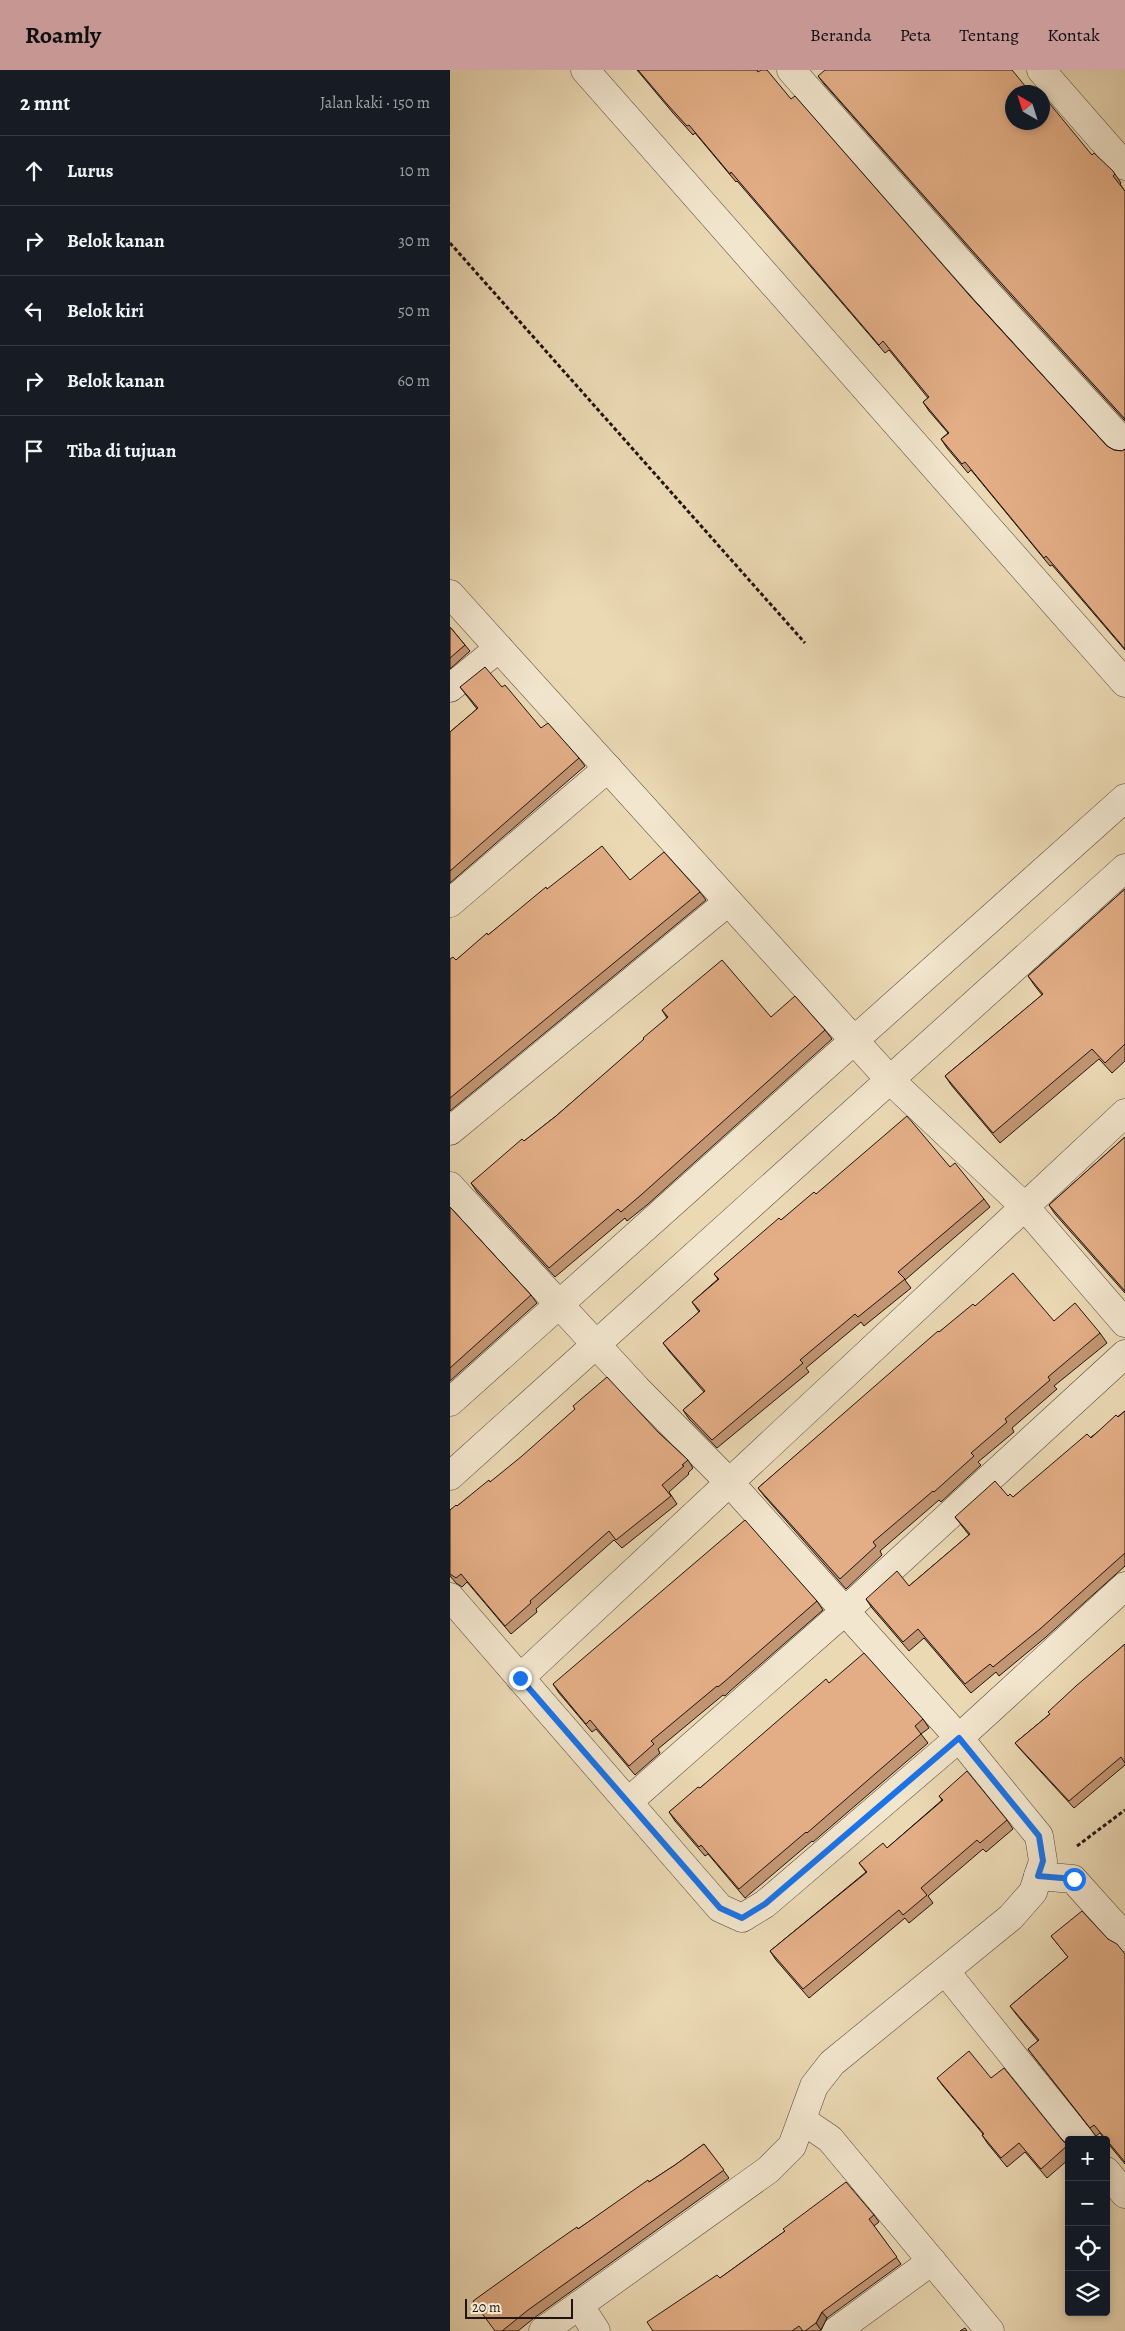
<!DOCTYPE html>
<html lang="id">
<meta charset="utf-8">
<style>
:root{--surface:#171b24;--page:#242831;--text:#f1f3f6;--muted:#9ea1a6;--line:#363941;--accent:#c59692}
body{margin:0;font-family:Alegreya,serif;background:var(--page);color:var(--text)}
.controls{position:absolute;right:15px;bottom:15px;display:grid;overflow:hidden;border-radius:5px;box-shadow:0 2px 8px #0003}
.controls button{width:45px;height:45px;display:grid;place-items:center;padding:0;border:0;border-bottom:1px solid var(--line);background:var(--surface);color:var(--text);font:25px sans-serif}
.compass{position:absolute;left:555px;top:15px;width:45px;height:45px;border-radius:50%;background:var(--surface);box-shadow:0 2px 8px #0003;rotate:321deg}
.scale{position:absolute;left:15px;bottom:12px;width:108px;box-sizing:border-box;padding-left:5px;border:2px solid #1f140f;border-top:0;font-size:14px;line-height:18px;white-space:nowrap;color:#1f140f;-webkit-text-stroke:4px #f2e6ce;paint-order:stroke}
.stop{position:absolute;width:15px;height:15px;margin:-11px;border:4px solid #1a73e8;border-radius:50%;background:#fff}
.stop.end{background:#1a73e8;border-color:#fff;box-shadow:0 1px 5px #0008}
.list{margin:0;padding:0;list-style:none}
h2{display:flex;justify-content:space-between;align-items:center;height:65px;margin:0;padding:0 20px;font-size:21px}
h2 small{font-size:16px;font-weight:400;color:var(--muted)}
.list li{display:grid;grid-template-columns:32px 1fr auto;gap:15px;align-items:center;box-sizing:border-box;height:70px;padding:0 20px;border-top:1px solid var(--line)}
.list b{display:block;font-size:19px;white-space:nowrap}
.list em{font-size:16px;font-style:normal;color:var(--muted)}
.icon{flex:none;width:28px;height:28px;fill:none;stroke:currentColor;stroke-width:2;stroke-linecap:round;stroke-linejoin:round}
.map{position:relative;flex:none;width:675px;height:2261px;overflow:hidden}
header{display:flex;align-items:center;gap:30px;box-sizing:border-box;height:70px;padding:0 25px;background:var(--accent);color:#111}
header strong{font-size:24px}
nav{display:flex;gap:28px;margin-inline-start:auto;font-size:18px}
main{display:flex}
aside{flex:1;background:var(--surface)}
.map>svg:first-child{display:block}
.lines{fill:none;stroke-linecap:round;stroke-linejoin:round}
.minor-casing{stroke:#524538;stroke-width:29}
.path{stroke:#1f140f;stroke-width:3;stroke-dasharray:4 2.5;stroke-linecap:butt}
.minor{stroke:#f2e6ce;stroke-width:28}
.wall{fill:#c39673;stroke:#1f140f}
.shaded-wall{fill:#9f7a5e;stroke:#1f140f}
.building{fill:#e3ae86;stroke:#1f140f}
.route{stroke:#1a73e8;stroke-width:6}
</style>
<header>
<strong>Roamly</strong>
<nav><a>Beranda</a><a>Peta</a><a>Tentang</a><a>Kontak</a></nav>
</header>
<main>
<aside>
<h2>2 mnt<small>Jalan kaki · 150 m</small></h2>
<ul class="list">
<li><svg class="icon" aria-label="ahead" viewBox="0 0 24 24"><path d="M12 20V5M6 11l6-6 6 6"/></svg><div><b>Lurus</b></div><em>10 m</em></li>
<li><svg class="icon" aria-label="right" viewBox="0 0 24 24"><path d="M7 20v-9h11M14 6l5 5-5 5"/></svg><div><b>Belok kanan</b></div><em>30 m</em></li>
<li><svg class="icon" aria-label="left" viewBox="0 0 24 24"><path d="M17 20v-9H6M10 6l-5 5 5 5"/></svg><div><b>Belok kiri</b></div><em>50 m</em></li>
<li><svg class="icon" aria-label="right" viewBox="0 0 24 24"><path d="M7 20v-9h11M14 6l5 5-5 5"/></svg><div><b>Belok kanan</b></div><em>60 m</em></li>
<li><svg class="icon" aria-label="arrive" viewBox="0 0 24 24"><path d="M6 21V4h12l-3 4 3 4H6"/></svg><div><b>Tiba di tujuan</b></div></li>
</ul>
</aside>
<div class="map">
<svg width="675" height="2261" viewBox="0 0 675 2261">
<rect width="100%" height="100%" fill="#ebd9b4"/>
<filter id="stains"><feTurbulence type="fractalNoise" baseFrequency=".004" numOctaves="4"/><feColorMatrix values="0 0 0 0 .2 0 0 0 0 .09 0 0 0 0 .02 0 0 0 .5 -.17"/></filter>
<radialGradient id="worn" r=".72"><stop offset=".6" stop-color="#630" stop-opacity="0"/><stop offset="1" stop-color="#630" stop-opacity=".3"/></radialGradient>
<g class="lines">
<defs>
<g id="minor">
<path d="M135 0 675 613"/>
<path d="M341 0 538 224 675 374"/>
<path d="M591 0 675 96"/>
<path d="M0 524 440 1010 575 1137 675 1253"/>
<path d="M0 618 49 578"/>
<path d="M0 833 158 698"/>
<path d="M0 1061 278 832"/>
<path d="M0 1116 187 1319 281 1414 509 1668 589 1766 593 1791 583 1822 561 1847 382 1993 364 2016 342 2076 318 2100 93 2261"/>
<path d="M0 1332 675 728"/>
<path d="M0 1406 675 798"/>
<path d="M0 1527 270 1838 292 1848 315 1834 509 1668 675 1516"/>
<path d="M70 1608 675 1043"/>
<path d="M178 1732 395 1541 675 1284"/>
<path d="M588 1806 623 1809 675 1867"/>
<path d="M495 1901 631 2070"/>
<path d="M352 2050 380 2069 540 2261"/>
<path d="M656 2101 675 2124"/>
<path d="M129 2235 146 2261"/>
<path d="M386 2261 482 2191"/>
</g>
</defs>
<use href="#minor" class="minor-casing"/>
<g class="path">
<path d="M0 173 355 573"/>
<path d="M627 1776 675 1740"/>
</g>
<use href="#minor" class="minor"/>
</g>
<g class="wall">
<path d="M187 0H307L341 29 657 376 664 380 672 381 675 379V580L602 495 600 496 521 400 518 403 497 378 491 369 498 363 479 341 473 332 478 328 439 280 435 283 287 111 286 112 245 63 243 65 223 43Z"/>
<path d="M368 6 562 22 642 85 665 104 671 113 670 114 675 121V351L550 214 374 14Z"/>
<path d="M0 557 20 581 0 599Z"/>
<path d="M10 617H52L91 658 129 688 135 696 0 813V662L27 639Z"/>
<path d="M180 810 250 822 256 830 0 1041V889L6 890 97 819Z"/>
<path d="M675 819V991L662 1003 649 989 550 1073 502 1016 495 1006 592 925 585 916 578 906Z"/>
<path d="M212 940 321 947 375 960 382 969 197 1135 177 1151 175 1148 105 1207 27 1122 21 1113 106 1046 194 970 217 948Z"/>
<path d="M675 1067V1223L605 1144 599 1135Z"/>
<path d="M500 1097 534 1129 540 1137 455 1210 461 1218 414 1256 411 1252 356 1298 359 1302 267 1378 239 1349 233 1340 254 1322 219 1281 213 1273 249 1242 242 1232 268 1209 264 1204 331 1150 366 1124Z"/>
<path d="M0 1137 81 1225 87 1233 0 1311Z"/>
<path d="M525 1236 604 1251 650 1263 657 1273 604 1316 607 1319 562 1358 564 1362 528 1392 531 1395 491 1432 489 1430 430 1481 432 1485 396 1519 315 1427 308 1418 489 1262Z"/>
<path d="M675 1341V1496L596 1567 549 1606 546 1602 521 1623 474 1568 459 1581 422 1538 416 1529 459 1516 519 1465 505 1447 558 1426 563 1427Z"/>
<path d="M208 1362 238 1390 243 1398 238 1403 239 1404 219 1422 227 1434 172 1478 164 1470 86 1539 87 1542 61 1564 17 1512 12 1517 6 1513 0 1506V1440L7 1436 40 1412Z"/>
<path d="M367 1531 373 1540 280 1621 275 1626 273 1625 208 1679 210 1683 185 1705 146 1659 142 1662 109 1623 103 1614Z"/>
<path d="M675 1574V1695L624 1738 570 1679 565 1673 600 1644Z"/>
<path d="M379 1613 473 1649 479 1658 471 1664 478 1673 363 1772 362 1771 295 1828 258 1784 255 1786 225 1751 219 1742 250 1718Z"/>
<path d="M489 1726 557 1750 563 1759 536 1782 533 1779 478 1826 483 1833 459 1853 455 1848 359 1928 326 1890 320 1881 416 1802 409 1793 437 1778 492 1730Z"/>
<path d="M601 1866 658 1869 675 1884V2094L656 2071V2070H655L650 2063 646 2066 584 1987 578 1979 588 1971 566 1944 560 1936 618 1887Z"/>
<path d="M487 2008H541L618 2075 619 2089 597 2108 575 2082 557 2097 538 2074 532 2065 533 2064 493 2016Z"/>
<path d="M254 2074 279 2108 84 2248 68 2261H45L128 2159 199 2112 225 2095Z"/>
<path d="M424 2145 429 2152 424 2156 451 2194 377 2248 371 2260 369 2261H203L270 2208 335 2161Z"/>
</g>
<path class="shaded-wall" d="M372 2242 377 2248 371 2260 366 2253Z"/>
<g class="building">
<path d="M188 0H307L308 2 311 0H317L341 29 345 26 520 226 657 376 664 380 672 381 675 379V579L596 486 594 488 515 392 512 394 491 369 499 363 473 332 479 327 433 271 429 275 281 102 280 104 239 55 237 56 217 34Z"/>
<path d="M375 0H562L580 22H562V52H592V30L595 28 642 85 644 83 663 101 665 104 663 106 675 121V349L544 205 368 6Z"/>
<path d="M0 557 15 575 0 588Z"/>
<path d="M35 597 52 617 55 615 91 658 98 653 129 688 0 801V662L28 638 10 617Z"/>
<path d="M152 776 180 810 214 782 250 822 0 1028V889L3 887 6 890 37 863 38 865 96 817 97 819Z"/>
<path d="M675 819V974L655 993 642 979 543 1063 495 1006 593 924 578 906Z"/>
<path d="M272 890 321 947 345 926 375 960 191 1125 171 1142 168 1139 99 1198 21 1113 72 1069 74 1071 106 1046 194 969 193 968 218 947 212 940Z"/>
<path d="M457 1046 500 1097 505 1093 534 1129 448 1202 455 1209 408 1247 405 1244 350 1290 353 1293 262 1370 233 1340 255 1321 213 1273 250 1241 242 1232 269 1209 264 1204 329 1148 331 1150 364 1122 366 1124Z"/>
<path d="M675 1067V1221L599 1135Z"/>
<path d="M0 1137 81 1225 0 1298Z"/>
<path d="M563 1203 604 1251 625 1233 650 1263 598 1307 600 1310 555 1349 557 1352 521 1383 524 1386 484 1422 483 1421 423 1472 426 1476 390 1509 308 1418 488 1261 489 1262 523 1234 525 1236Z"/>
<path d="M157 1307 208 1362 238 1390 232 1395 234 1396 212 1415 221 1426 166 1470 159 1461 80 1531 81 1533 55 1556 11 1504 6 1508 0 1504V1440L6 1435 7 1436 39 1410 40 1412 72 1386 125 1339 123 1336Z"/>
<path d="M675 1341V1483L590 1559 543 1597 540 1594 515 1614 468 1559 453 1572 416 1529 447 1501 459 1516 520 1464 505 1447 545 1411 558 1426 560 1424 563 1427 637 1364 641 1368 666 1345 668 1347Z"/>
<path d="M295 1450 367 1531 274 1612 268 1617 267 1616 201 1671 204 1674 179 1696 140 1650 136 1654 103 1614Z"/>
<path d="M675 1574V1693L671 1687 619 1731 565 1673 600 1644 598 1642 626 1616Z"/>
<path d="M414 1583 473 1649 465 1656 471 1664 357 1763 356 1762 289 1819 251 1775 249 1777 219 1742 248 1717 250 1718 376 1609 379 1613Z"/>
<path d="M517 1701 557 1750 530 1773 527 1770 471 1818 477 1825 453 1845 449 1840 353 1919 320 1881 417 1802 409 1793 433 1773 437 1778 493 1730 489 1726Z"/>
<path d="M632 1841 658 1869 667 1874 675 1884V2092L644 2055 640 2058 578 1979 589 1970 560 1936 618 1887 601 1866Z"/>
<path d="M519 1981 541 2008 554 1998 613 2071 618 2075 591 2099 569 2073 551 2088 532 2065 534 2064 487 2008Z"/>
<path d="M254 2074 274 2100 78 2240 52 2261H45L23 2231 94 2180 127 2157 128 2159 198 2110 199 2112 225 2095Z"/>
<path d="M396 2112 424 2145 419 2149 447 2187 372 2242 366 2253 355 2261H353L349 2256 342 2261H203L197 2252 267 2205 270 2208 335 2161 333 2159Z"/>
<path d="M515 2258 517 2261H510Z"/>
</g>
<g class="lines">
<path class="route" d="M70 1608 270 1838 292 1848 315 1834 509 1668 589 1766 593 1791 588 1806 624 1809"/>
</g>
<rect width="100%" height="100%" filter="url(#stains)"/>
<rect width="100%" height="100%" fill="url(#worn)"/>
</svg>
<div class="controls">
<button>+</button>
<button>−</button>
<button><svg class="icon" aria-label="locate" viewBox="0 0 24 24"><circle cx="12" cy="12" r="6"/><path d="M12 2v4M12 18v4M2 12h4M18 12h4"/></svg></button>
<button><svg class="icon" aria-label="layers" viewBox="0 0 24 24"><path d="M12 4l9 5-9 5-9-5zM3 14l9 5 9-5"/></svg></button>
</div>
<svg class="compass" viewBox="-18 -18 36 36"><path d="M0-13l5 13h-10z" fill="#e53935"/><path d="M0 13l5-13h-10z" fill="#9ea1a6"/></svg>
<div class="scale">20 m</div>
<div class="stop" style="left:624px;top:1809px"></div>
<div class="stop end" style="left:70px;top:1608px"></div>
</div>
</main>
